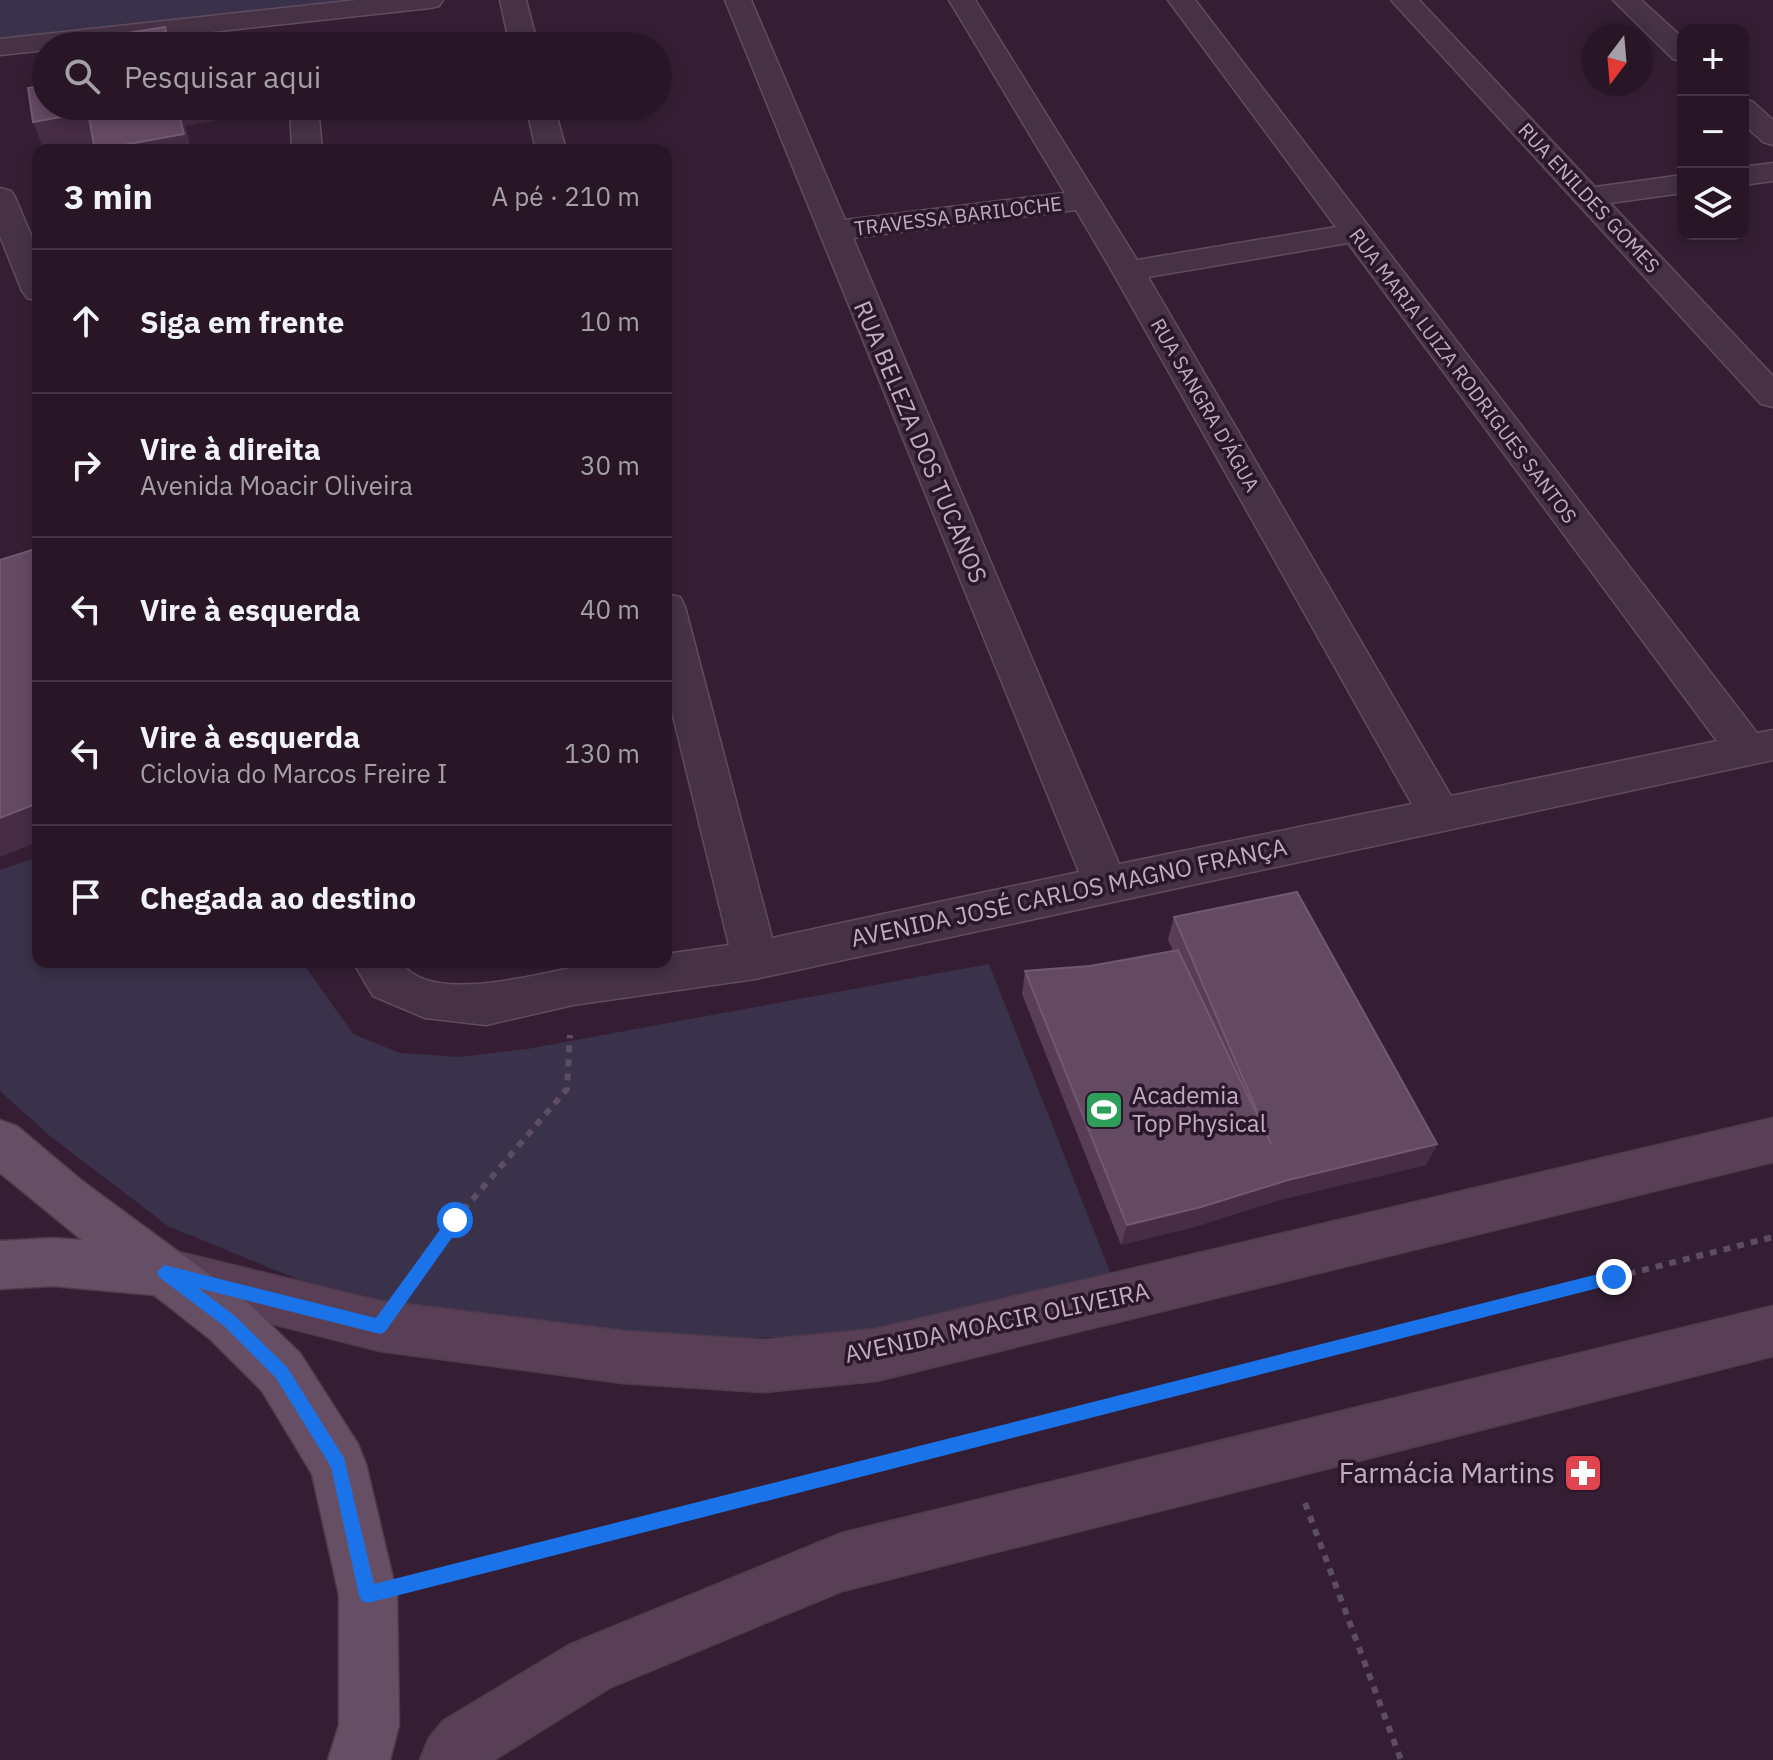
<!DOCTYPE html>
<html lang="pt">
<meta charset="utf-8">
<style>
:root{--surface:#281627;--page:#342333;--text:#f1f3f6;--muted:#a59fa7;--line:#443544}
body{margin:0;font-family:"IBM Plex Sans",sans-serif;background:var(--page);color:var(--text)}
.controls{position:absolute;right:24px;top:24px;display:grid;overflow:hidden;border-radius:16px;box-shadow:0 4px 12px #0003}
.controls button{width:72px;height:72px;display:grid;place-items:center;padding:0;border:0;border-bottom:2px solid var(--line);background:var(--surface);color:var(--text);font:40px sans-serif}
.compass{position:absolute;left:1581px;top:24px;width:72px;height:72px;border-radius:50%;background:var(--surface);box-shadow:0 4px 12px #0003;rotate:196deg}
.stop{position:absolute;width:24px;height:24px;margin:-18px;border:6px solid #1a73e8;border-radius:50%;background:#fff}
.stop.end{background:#1a73e8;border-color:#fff;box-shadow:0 2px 8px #0008}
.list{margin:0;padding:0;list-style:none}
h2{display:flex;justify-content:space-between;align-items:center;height:104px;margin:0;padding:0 32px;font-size:34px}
h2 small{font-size:26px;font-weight:400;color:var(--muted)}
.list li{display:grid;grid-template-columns:52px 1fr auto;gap:24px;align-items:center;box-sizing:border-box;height:144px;padding:0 32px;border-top:2px solid var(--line)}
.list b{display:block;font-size:30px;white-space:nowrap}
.list p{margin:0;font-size:26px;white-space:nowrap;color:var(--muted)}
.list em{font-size:26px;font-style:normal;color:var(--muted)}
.icon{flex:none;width:44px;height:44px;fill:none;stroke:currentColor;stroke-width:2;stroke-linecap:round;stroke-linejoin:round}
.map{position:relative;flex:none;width:1773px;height:1760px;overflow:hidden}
.search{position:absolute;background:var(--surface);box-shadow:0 4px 12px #0003;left:32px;top:32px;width:640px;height:88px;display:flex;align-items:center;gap:20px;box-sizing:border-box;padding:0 28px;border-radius:44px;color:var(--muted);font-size:30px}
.panel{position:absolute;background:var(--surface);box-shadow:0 4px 12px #0003;left:32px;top:144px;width:640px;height:824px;border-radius:16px}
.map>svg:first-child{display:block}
.green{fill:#39324a}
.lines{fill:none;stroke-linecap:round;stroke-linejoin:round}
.minor-casing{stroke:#614c5f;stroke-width:3}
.secondary-casing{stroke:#4f3b4e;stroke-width:3}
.primary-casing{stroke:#4f3b4e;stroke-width:3}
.path{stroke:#5c4d64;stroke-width:6;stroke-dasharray:7 7;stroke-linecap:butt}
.minor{fill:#463145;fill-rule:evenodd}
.secondary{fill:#593f56;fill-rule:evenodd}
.primary{fill:#664f65;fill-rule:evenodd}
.wall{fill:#593d58}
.shaded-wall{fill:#462c45}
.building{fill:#644963;stroke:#735872;stroke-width:2}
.route{fill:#1a73e8}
.labels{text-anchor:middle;stroke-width:7;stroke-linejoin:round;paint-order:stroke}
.far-street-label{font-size:20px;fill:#c3abc1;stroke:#2a1729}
.street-label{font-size:24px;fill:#c3abc1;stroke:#2a1729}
.poi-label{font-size:24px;fill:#c3abc1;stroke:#2a1729;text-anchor:start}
.near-poi-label{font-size:28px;fill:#c3abc1;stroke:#2a1729;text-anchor:end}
</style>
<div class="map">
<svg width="1773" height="1760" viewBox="0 0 1773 1760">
<rect width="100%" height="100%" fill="#351e34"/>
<g class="green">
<path d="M0 0H352L0 40Z"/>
<path d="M38 857V962H302L353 1034 400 1053 459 1057 527 1049 989 964 1112 1277 873 1334 654 1341 499 1329 297 1279 168 1226 50 1136 0 1091V870Z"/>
</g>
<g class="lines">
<defs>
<g id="minor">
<path d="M357 0H443L439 6 430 8 84 46H46V50L0 55V39Z"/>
<path d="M500 0H526L538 46H510Z"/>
<path d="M725 0H751L845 220 1065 193 949 0H975L1137 260 1336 227 1168 0H1195L1757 733 1773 730V760L755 979 573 1005 486 1025 425 1018 373 996 353 962H401C433 1010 557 967 604 962 624 960 646 962 666 962V954L729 945 666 687V594L680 597 685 607 772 938 1079 872ZM1076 210 1112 271 1412 804 1119 864 853 238ZM1348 243 1717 741 1451 796 1148 277Z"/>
<path d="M1391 0H1419L1595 187 1683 175V193L1610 203 1773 376V407L1761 404Z"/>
<path d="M1613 0H1641L1683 38V61L1673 59Z"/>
<path d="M1743 99 1753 102 1773 120V145L1763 142 1743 124Z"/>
<path d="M290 106H318L322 150H292Z"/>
<path d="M526 106H554L566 150H536Z"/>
<path d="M1773 163V181L1743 185V167Z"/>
<path d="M0 188 11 191 15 197 38 252V301L27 298 22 291 0 236Z"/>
</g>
<g id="secondary">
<path d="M1773 1118V1162L876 1381 763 1392 623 1383 380 1351 170 1298 152 1291 144 1274 152 1257 170 1250 380 1301 623 1331 763 1340 876 1329Z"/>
<path d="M1773 1306V1356L842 1591 611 1687 494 1760H420L429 1738 443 1721 569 1645 842 1533Z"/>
</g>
<path id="primary" d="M0 1120 17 1126 81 1180 248 1303 300 1353 358 1444 366 1464 397 1595 399 1725 390 1760H328L339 1725V1595L312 1474 262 1391 210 1339 154 1295 53 1286 0 1289V1241L53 1238 82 1240 0 1173Z"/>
</defs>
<use href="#minor" class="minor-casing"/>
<use href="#secondary" class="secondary-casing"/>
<use href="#primary" class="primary-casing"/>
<g class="path">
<path d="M414 1278 455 1220 567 1089 570 1035"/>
<path d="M1305 1503 1401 1760"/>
<path d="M421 1581 1773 1237"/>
</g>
<use href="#minor" class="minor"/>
<use href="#secondary" class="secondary"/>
<use href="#primary" class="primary"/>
</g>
<path class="wall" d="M1174 917 1437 1144 1426 1165 1279 1200 1194 1227 1121 1245 1022 994 1025 971 1090 966 1173 951 1168 940Z"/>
<g class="shaded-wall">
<path d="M177 106H238L241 116 186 126 191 150H95Z"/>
<path d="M88 112 101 144 71 150H44L33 122Z"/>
<path d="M38 803V842L0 857V818Z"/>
<path d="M1437 1144 1426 1165 1279 1200 1194 1227 1121 1245 1127 1225 1288 1180Z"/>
</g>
<g class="building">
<path d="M165 27 169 46H75L74 42Z"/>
<path d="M46 85V106H177L184 134 95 150 88 112 33 122 28 88Z"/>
<path d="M38 548V803L0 818V560Z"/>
<path d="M1297 892 1437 1144 1288 1180 1201 1207 1127 1225 1025 971 1090 966 1178 950 1271 1144 1174 917Z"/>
</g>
<path class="route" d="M455 1213 463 1220 461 1225 385 1332 380 1334 198 1288 235 1316 287 1367 344 1458 374 1584 1614 1270 1621 1277 1614 1284 368 1603 362 1601 359 1595 331 1467 276 1378 224 1326 159 1277 157 1272 164 1265 376 1318 450 1216Z"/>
<defs>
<symbol id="stadium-square" viewBox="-11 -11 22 22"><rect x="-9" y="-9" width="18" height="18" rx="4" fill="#2e9e5b" stroke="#2a1729"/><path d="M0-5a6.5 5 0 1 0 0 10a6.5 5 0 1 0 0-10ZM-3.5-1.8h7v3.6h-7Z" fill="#fff"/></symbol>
<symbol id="pharmacy-square" viewBox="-11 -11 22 22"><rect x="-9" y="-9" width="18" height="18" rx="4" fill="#e0444e" stroke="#2a1729"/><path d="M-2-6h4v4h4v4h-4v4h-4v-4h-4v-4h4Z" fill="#fff"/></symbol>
</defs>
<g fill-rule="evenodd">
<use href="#stadium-square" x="1082" y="1088" width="44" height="44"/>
<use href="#pharmacy-square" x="1561" y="1451" width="44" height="44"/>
</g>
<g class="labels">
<g class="far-street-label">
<text transform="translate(1589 198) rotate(47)" y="7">RUA ENILDES GOMES</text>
<text transform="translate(958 216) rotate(-7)" y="7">TRAVESSA BARILOCHE</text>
<text transform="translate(1463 376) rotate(53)" y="7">RUA MARIA LUIZA RODRIGUES SANTOS</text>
<text transform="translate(1205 405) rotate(60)" y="7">RUA SANGRA D'ÁGUA</text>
</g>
<g class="street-label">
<text transform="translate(920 442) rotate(67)" y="8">RUA BELEZA DOS TUCANOS</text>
<text transform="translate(1069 893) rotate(-12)" y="8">AVENIDA JOSÉ CARLOS MAGNO FRANÇA</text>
<text transform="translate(997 1323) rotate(-12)" y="8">AVENIDA MOACIR OLIVEIRA</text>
</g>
<g class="poi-label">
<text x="1132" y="1104">Academia<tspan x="1132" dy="28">Top Physical</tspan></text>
</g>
<g class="near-poi-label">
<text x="1555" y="1483">Farmácia Martins</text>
</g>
</g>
</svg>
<div class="controls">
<button>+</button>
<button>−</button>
<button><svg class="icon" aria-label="layers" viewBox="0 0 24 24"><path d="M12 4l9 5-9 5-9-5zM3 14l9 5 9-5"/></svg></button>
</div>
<svg class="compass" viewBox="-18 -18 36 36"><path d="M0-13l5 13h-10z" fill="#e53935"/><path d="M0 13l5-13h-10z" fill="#a59fa7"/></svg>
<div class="stop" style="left:455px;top:1220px"></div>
<div class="stop end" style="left:1614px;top:1277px"></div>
<div class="search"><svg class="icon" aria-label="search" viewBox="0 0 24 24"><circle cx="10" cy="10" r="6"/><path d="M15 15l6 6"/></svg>Pesquisar aqui</div>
<section class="panel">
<h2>3 min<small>A pé · 210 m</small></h2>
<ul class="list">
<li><svg class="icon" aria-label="ahead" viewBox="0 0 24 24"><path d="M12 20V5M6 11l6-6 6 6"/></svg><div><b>Siga em frente</b></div><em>10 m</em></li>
<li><svg class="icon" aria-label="right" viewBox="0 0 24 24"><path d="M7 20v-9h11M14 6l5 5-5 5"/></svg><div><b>Vire à direita</b><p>Avenida Moacir Oliveira</p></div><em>30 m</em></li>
<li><svg class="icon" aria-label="left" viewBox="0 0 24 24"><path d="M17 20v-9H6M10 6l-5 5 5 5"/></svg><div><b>Vire à esquerda</b></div><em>40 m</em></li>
<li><svg class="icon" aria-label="left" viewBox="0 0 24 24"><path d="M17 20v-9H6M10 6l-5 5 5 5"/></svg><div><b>Vire à esquerda</b><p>Ciclovia do Marcos Freire I</p></div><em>130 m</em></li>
<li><svg class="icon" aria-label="arrive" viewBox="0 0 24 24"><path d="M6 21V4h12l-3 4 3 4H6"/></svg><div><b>Chegada ao destino</b></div></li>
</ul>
</section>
</div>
